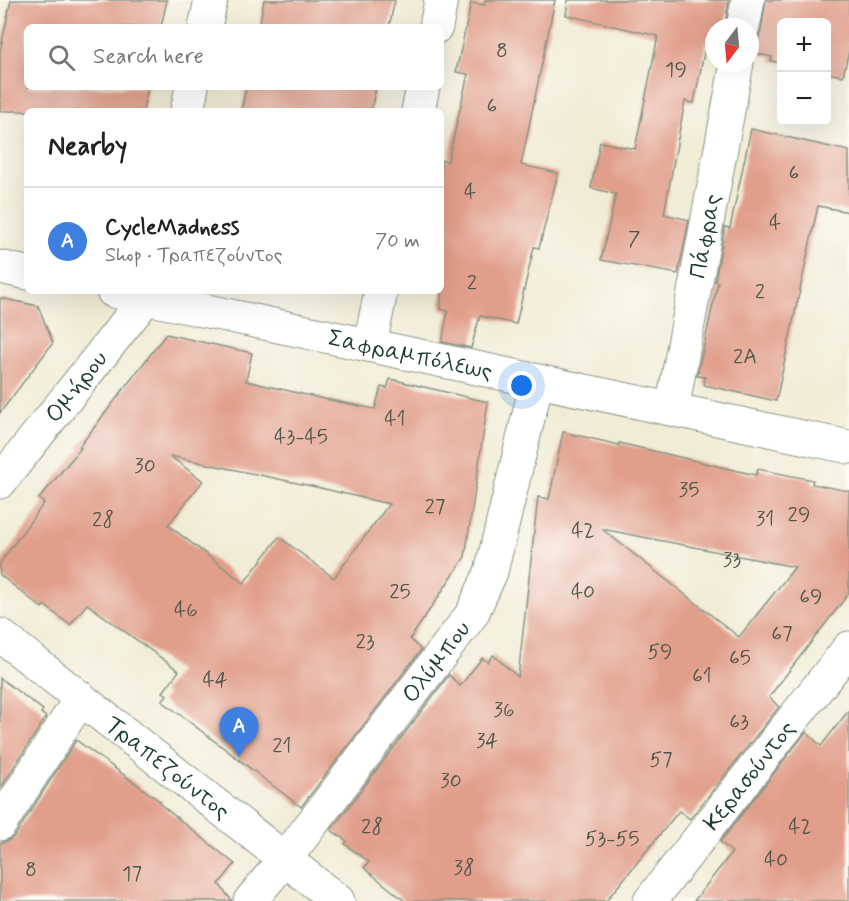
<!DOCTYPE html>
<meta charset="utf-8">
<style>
:root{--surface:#fff;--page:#f6f6f6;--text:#222;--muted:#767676;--line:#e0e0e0;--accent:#d1495b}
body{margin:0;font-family:Mynerve,sans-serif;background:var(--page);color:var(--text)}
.controls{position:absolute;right:18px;top:18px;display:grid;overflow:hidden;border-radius:9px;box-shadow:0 6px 24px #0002}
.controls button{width:54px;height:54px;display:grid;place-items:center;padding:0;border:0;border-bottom:2px solid var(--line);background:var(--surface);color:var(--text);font:30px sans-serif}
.compass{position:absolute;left:705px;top:18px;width:54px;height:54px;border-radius:50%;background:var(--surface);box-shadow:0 6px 24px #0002;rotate:196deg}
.you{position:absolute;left:522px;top:386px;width:21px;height:21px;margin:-15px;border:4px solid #fff;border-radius:50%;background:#1a73e8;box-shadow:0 0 0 9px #1a73e833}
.badge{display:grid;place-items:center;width:39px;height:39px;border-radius:50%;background:var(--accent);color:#fff;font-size:20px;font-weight:700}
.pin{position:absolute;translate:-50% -50px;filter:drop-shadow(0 2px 3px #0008)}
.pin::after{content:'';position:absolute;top:32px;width:21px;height:18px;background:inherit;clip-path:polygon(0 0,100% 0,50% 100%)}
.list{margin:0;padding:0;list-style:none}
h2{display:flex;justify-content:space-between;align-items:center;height:78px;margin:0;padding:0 24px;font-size:26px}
h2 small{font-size:20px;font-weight:400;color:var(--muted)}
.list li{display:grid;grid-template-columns:39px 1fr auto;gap:18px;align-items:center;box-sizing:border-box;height:108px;padding:0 24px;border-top:2px solid var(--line)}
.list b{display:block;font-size:22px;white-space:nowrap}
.list p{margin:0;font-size:20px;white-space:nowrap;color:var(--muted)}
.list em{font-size:20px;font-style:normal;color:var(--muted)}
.icon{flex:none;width:33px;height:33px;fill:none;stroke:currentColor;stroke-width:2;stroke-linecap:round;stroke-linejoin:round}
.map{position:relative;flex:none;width:849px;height:901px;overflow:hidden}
.search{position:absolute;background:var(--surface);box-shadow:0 6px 24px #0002;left:24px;top:24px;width:420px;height:66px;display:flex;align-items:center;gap:15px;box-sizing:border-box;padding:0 21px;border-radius:9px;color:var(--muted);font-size:22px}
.panel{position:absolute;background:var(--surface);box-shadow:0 6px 24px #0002;left:24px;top:108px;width:420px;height:186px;border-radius:9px}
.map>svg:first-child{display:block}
.building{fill:#e19e8a;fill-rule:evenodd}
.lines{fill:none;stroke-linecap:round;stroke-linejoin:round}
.minor-casing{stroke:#889484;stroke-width:35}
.minor{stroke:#fff;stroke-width:33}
.labels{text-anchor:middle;stroke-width:6;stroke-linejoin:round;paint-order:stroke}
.number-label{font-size:21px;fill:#50554a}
.street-label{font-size:24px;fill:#1f3d34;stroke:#fdfcf7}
</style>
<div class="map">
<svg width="849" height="901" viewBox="0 0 849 901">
<rect width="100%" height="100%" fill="#fdfcf7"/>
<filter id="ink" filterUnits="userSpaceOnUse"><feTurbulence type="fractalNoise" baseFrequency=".0167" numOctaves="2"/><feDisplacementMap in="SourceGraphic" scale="12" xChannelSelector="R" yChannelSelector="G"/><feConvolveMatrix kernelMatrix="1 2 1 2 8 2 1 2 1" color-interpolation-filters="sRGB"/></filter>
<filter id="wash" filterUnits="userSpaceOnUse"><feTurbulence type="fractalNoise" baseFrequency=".008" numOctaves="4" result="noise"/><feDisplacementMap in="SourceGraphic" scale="24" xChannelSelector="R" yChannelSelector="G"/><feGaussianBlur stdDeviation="1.35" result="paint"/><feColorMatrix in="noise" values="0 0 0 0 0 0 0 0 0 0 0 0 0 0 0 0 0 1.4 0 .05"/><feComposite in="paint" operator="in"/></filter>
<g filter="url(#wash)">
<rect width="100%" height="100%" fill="#f1ecd5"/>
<g id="blocks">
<g class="building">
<path d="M11 0H167L161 27H27V87H148L143 111H0V51Z"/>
<path d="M264 0H395L389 27H259Z"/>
<path d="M485 0H555L521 165 558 173 539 248 534 247 516 324 480 316 471 348 442 342 448 311 441 309V160L448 161 468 74 456 72 471 3 484 5Z"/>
<path d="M568 0H729L725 27H714V45L706 43 694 103 685 101 664 214 689 220 678 274 601 260 616 194 591 188 600 142 635 149 658 36 566 15Z"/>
<path d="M766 0H849V51L843 76 826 73V22H782V63L771 61 772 57 752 53 750 44 758 39 761 31Z"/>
<path d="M246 87H376L371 111H241Z"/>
<path d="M751 129 849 151V212L818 206 776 401 704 385 705 377 697 376 718 282 715 281 725 227 730 228Z"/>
<path d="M0 298 38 306 53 343 0 413Z"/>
<path d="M166 334 252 353 246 381 324 399 375 409 381 387 387 388 390 379 488 402 465 557 410 639 421 650 301 807 162 701 167 695 163 692 179 671 87 604 70 625 44 605 42 608 0 575V563L44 503 39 499 81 448 79 447ZM170 456 316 487 389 504 334 578 279 537 244 583 168 525 203 481Z"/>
<path d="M563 432 619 445V443L756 475 758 469 813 480 812 484 849 491V593L769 697 779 707 690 819 679 811 606 901H405L364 868 369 862 345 844 347 841 331 830 449 675 460 686 482 658 488 662 493 655 518 677 538 497 549 499ZM602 529 795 567 739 637Z"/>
<path d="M0 678 43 710 41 713 46 717 0 789Z"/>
<path d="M849 710V901H694L732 852 720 842 806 732 821 746Z"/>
<path d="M76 740 161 802 160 804 235 864 219 884 232 901H0V843L9 840 16 834Z"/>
</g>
</g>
</g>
<g filter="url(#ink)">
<use href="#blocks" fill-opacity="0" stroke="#889484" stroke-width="1.5"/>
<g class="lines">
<defs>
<g id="minor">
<path d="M205 27 211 0"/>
<path d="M436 27 441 0"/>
<path d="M743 27 748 0"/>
<path d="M187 111 192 87"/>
<path d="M418 111 423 87"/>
<path d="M0 267 27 273"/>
<path id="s1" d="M113 291 849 447"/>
<path d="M370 345 381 291"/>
<path id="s2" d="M672 409 737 63"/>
<path id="s3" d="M0 482 146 298 148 291"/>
<path id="s4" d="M0 635 338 901"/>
<path d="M0 824 81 698"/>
<path id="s5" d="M250 901 285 859 472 614 491 572 537 381"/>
<path id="s6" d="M650 901 849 648"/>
</g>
</defs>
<use href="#minor" class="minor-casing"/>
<use href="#minor" class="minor"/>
</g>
</g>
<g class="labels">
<g class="number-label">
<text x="502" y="57">8</text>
<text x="676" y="76">19</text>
<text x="492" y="112">6</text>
<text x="794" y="179">6</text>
<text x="470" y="198">4</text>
<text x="775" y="229">4</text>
<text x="634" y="245">7</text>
<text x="472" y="289">2</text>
<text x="760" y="298">2</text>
<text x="745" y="363">2Α</text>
<text x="395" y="425">41</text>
<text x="301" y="443">43-45</text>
<text x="145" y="472">30</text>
<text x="689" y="496">35</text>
<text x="435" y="513">27</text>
<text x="799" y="521">29</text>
<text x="765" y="525">31</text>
<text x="103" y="526">28</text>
<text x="583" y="537">42</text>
<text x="732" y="566">33</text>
<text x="400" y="598">25</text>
<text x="583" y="598">40</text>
<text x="811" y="603">69</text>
<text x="186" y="616">46</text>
<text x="782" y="640">67</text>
<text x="365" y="648">23</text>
<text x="660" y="658">59</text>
<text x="740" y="664">65</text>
<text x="702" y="682">61</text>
<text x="215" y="686">44</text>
<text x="504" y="716">36</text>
<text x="739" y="728">63</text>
<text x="487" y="747">34</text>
<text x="282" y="752">21</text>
<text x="661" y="766">57</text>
<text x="451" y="787">30</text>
<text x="372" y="833">28</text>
<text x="800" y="833">42</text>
<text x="612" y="845">53-55</text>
<text x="776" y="866">40</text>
<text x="464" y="874">38</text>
<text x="31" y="876">8</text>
<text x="132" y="880">17</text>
</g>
<g class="street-label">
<text dy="8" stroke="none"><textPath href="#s2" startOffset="176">Πάφρας</textPath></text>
<text dy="8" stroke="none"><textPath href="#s1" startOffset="304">Σαφραμπόλεως</textPath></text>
<text dy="8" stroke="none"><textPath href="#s3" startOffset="122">Ομήρου</textPath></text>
<text dy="8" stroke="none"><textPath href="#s5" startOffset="303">Ολύμπου</textPath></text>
<text dy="8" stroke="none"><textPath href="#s4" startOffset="214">Τραπεζούντος</textPath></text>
<text dy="8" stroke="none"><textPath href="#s6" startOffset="160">Κερασούντος</textPath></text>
</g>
</g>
</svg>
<div class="controls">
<button>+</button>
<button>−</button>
</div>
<svg class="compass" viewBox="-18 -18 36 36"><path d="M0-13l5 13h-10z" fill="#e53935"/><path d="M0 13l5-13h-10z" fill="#767676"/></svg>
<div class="you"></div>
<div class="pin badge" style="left:239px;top:757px;background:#3f7fe0">A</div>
<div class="search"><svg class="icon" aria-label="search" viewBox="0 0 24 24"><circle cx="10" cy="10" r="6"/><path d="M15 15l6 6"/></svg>Search here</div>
<section class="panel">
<h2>Nearby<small></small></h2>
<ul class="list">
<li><span class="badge" style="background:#3f7fe0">A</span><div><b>CycleMadness</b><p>Shop · Τραπεζούντος</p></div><em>70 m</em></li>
</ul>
</section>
</div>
